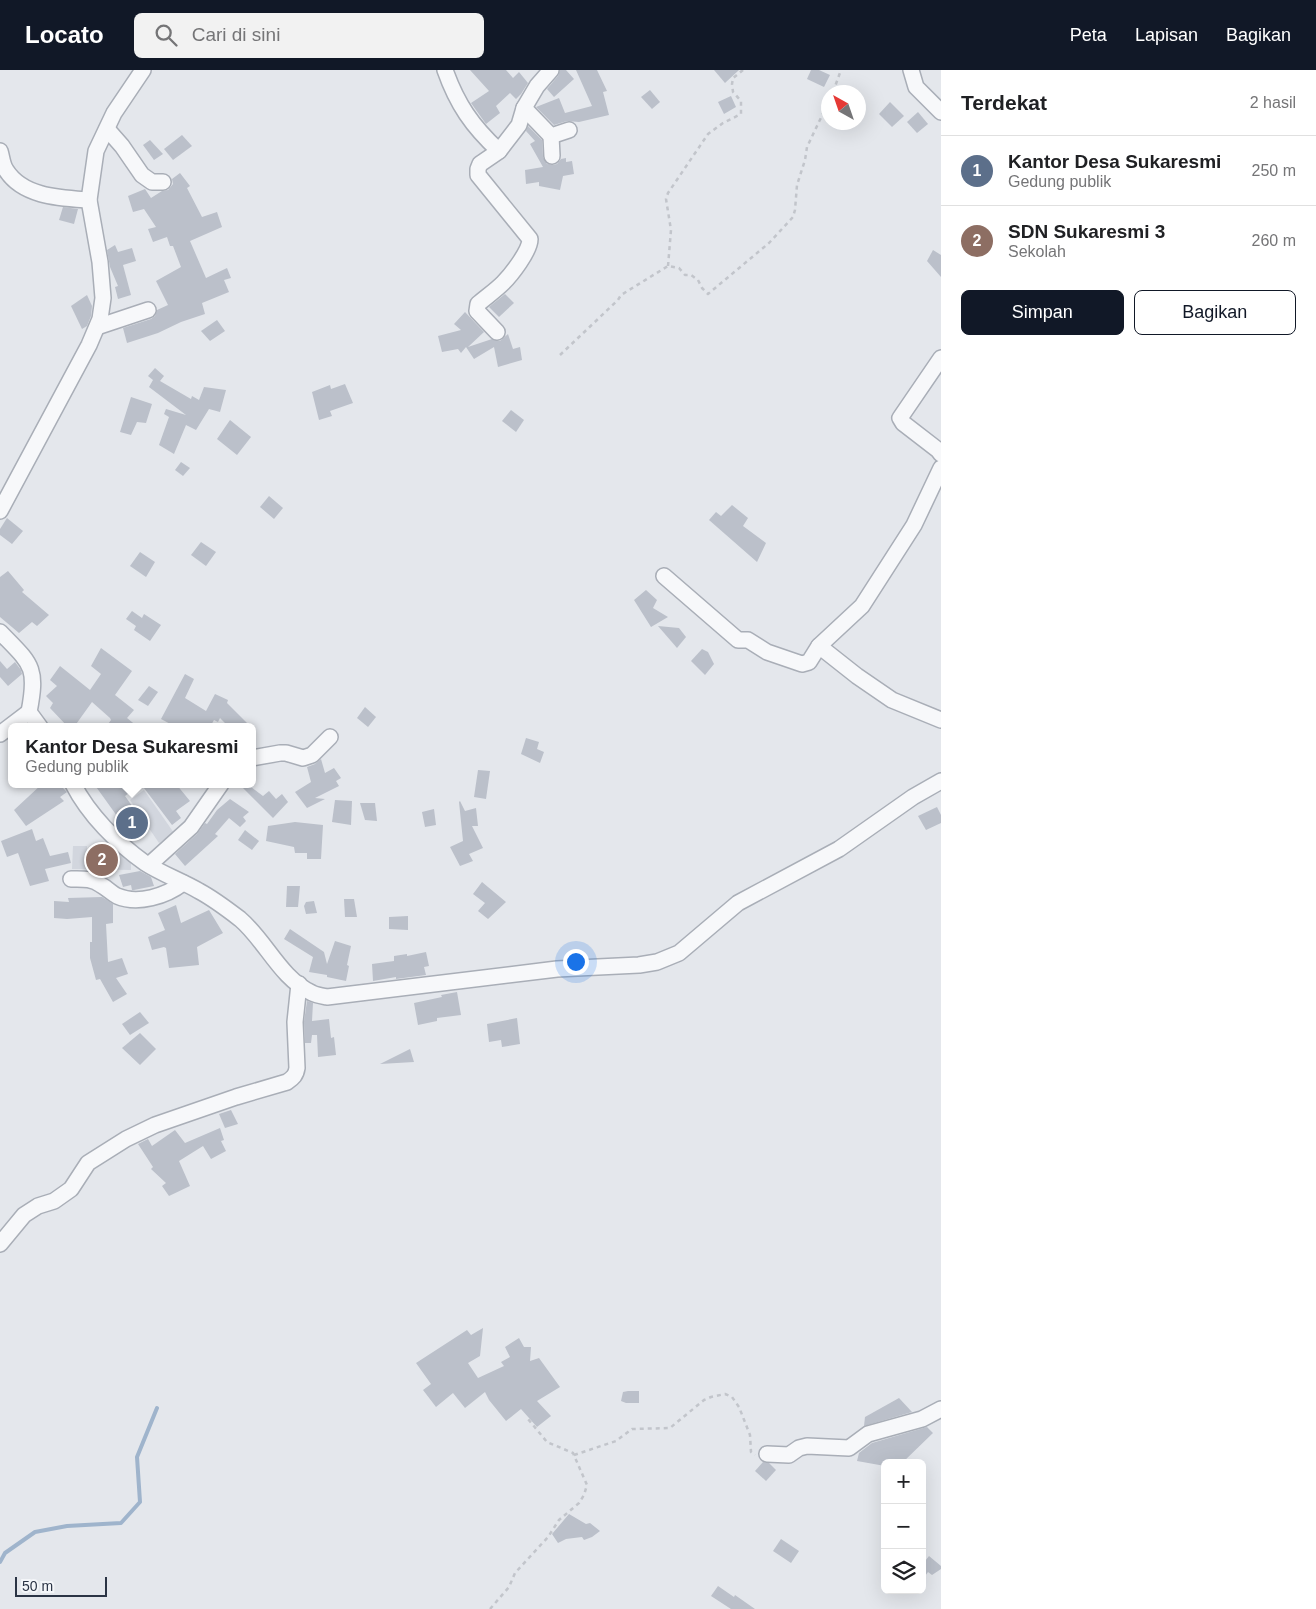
<!DOCTYPE html>
<html lang="id">
<meta charset="utf-8">
<style>
:root{--surface:#fff;--page:#f2f2f2;--text:#202124;--muted:#757577;--line:#e0e0e0;--accent:#111827}
body{margin:0;font-family:Helvetica,sans-serif;background:var(--page);color:var(--text)}
.controls{position:absolute;right:15px;bottom:15px;display:grid;overflow:hidden;border-radius:8px;box-shadow:0 5px 20px #0002}
.controls button{width:45px;height:45px;display:grid;place-items:center;padding:0;border:0;border-bottom:1px solid var(--line);background:var(--surface);color:var(--text);font:25px sans-serif}
.compass{position:absolute;left:821px;top:15px;width:45px;height:45px;border-radius:50%;background:var(--surface);box-shadow:0 5px 20px #0002;rotate:320deg}
.scale{position:absolute;left:15px;bottom:12px;width:92px;box-sizing:border-box;padding-left:5px;border:2px solid #2b3445;border-top:0;font-size:14px;line-height:18px;white-space:nowrap;color:#2b3445;-webkit-text-stroke:4px #f4f6f9;paint-order:stroke}
.you{position:absolute;left:575px;top:891px;width:18px;height:18px;margin:-12px;border:4px solid #fff;border-radius:50%;background:#1a73e8;box-shadow:0 0 0 8px #1a73e833}
.badge{display:grid;place-items:center;width:32px;height:32px;border-radius:50%;background:var(--accent);color:#fff;font-size:16px;font-weight:700}
.pin{position:absolute;translate:-50% -50%;border:2px solid #fff;box-shadow:0 1px 5px #0006}
.popup{position:absolute;left:8px;top:653px;width:248px;height:65px;box-sizing:border-box;display:grid;place-content:center;border-radius:8px;background:var(--surface);filter:drop-shadow(0 1px 4px #0005);font-size:16px;white-space:nowrap;color:var(--muted)}
.popup b{font-size:19px;color:var(--text)}
.popup::after{content:'';position:absolute;left:50%;top:100%;margin-left:-10px;border:10px solid transparent;border-top-color:var(--surface)}
.list{margin:0;padding:0;list-style:none}
h2{display:flex;justify-content:space-between;align-items:center;height:65px;margin:0;padding:0 20px;font-size:21px}
h2 small{font-size:16px;font-weight:400;color:var(--muted)}
.list li{display:grid;grid-template-columns:32px 1fr auto;gap:15px;align-items:center;box-sizing:border-box;height:70px;padding:0 20px;border-top:1px solid var(--line)}
.list b{display:block;font-size:19px;white-space:nowrap}
.list p{margin:0;font-size:16px;white-space:nowrap;color:var(--muted)}
.list em{font-size:16px;font-style:normal;color:var(--muted)}
.actions{display:flex;gap:10px;padding:15px 20px}
.actions a{flex:1;padding:11px 0;border:1px solid var(--accent);border-radius:8px;text-align:center;font-size:18px;color:var(--accent)}
.actions .main{background:var(--accent);color:#fff}
.icon{flex:none;width:28px;height:28px;fill:none;stroke:currentColor;stroke-width:2;stroke-linecap:round;stroke-linejoin:round}
.map{position:relative;flex:none;width:941px;height:1539px;overflow:hidden}
header{display:flex;align-items:center;gap:30px;box-sizing:border-box;height:70px;padding:0 25px;background:var(--accent);color:#fff}
header strong{font-size:24px}
nav{display:flex;gap:28px;margin-inline-start:auto;font-size:18px}
.search{width:350px;height:45px;background:var(--page);display:flex;align-items:center;gap:12px;box-sizing:border-box;padding:0 18px;border-radius:8px;color:var(--muted);font-size:19px}
main{display:flex}
aside{flex:1;background:var(--surface)}
.map>svg:first-child{display:block}
.built{fill:#d2d6de}
.lines{fill:none;stroke-linecap:round;stroke-linejoin:round}
.stream{stroke:#9fb4cc;stroke-width:4}
.building{fill:#bbc0ca}
.minor-casing{stroke:#a9aeb7;stroke-width:18}
.path{stroke:#c2c5cb;stroke-width:2.5;stroke-dasharray:4 4;stroke-linecap:butt}
.minor{stroke:#f7f8fa;stroke-width:15}
</style>
<header>
<strong>Locato</strong>
<div class="search"><svg class="icon" aria-label="search" viewBox="0 0 24 24"><circle cx="10" cy="10" r="6"/><path d="M15 15l6 6"/></svg>Cari di sini</div>
<nav><a>Peta</a><a>Lapisan</a><a>Bagikan</a></nav>
</header>
<main>
<div class="map">
<svg width="941" height="1539" viewBox="0 0 941 1539">
<rect width="100%" height="100%" fill="#e4e7ec"/>
<g class="built">
<path d="M144 720 174 763 159 773 130 730Z"/>
<path d="M73 776H87V780L131 782V800L72 799Z"/>
</g>
<g class="lines">
<path class="stream" d="M0 1492 5 1483 35 1462 67 1456 121 1453 140 1432 137 1387 157 1338"/>
</g>
<g class="building">
<path d="M470 0H506L513 8 519 2 528 13 521 24 516 29 510 23 496 36 500 43 486 54 471 33 489 21Z"/>
<path d="M560 0H566L574 9 554 27 547 19 558 6Z"/>
<path d="M576 0H597L607 21 603 22 609 45 579 52 567 51 554 55 536 37 559 28 565 43 592 36Z"/>
<path d="M714 0H739L725 13Z"/>
<path d="M811 0H819L830 5 824 17 807 9Z"/>
<path d="M650 20 660 32 652 39 641 27Z"/>
<path d="M731 26 736 37 724 44 718 32Z"/>
<path d="M890 32 904 46 892 57 879 44Z"/>
<path d="M918 42 928 54 917 63 907 52Z"/>
<path d="M528 56 542 70 543 87 547 94 553 95 557 94 561 89 566 88V92L572 91 574 104 563 106 560 120 539 116V112L526 114 525 100 543 97 530 74 535 71 526 61Z"/>
<path d="M182 65 192 76 173 90 164 79Z"/>
<path d="M150 70 163 84 154 90 143 75Z"/>
<path d="M180 103 190 116 187 118 202 147 217 142 222 157 190 171 206 208 227 198 231 208 224 210 229 222 202 233 205 244 181 252 158 263 127 273 123 258 151 249 155 246 157 240 168 235 156 211 181 197 173 176H170L167 167 153 172 148 159 156 157 144 139 133 142 128 126 145 119 151 128 162 121 168 120 173 114 172 109Z"/>
<path d="M63 137 78 139 74 154 59 150Z"/>
<path d="M115 175 118 182 132 178 136 191 123 195 131 225 118 229 115 217 118 216 110 197 107 180Z"/>
<path d="M933 180 941 185V207L927 191Z"/>
<path d="M505 224 514 233 499 247 489 237Z"/>
<path d="M87 225 92 236 91 246 87 256 82 259 71 236Z"/>
<path d="M465 242 484 262 468 277 492 269 500 271 508 264 513 279 520 277 522 290 498 297 494 277 474 289 466 277 461 283 458 279 442 282 438 266 461 260 454 254Z"/>
<path d="M217 250 225 261 210 271 201 261Z"/>
<path d="M155 298 164 306 160 311 191 329 192 326 199 330 204 317 226 320 220 342 209 339 196 360 186 355 174 384 159 375 169 347 164 344 166 339 186 345 149 317 153 310 148 306Z"/>
<path d="M345 314 353 333 330 341 332 346 319 350 312 322 330 315 331 319Z"/>
<path d="M131 327 152 334 146 353 137 352 131 365 120 362Z"/>
<path d="M511 340 524 350 516 362 502 351Z"/>
<path d="M230 350 251 367 237 385 217 369Z"/>
<path d="M181 392 190 398 183 406 175 400Z"/>
<path d="M269 426 283 438 274 449 260 437Z"/>
<path d="M732 435 748 448 743 456 766 473 757 492 709 450 716 442 721 446Z"/>
<path d="M7 448 23 461 12 474 0 465V459Z"/>
<path d="M201 472 216 482 206 496 191 485Z"/>
<path d="M140 482 155 492 146 507 130 496Z"/>
<path d="M8 501 24 520 22 522 49 545 37 556 32 552 19 563 0 547V507Z"/>
<path d="M646 520 657 530 653 538 668 547 651 557 634 530Z"/>
<path d="M132 541 142 548 144 544 161 555 150 571 134 560 136 556 126 549Z"/>
<path d="M658 556 679 558 686 567 677 578Z"/>
<path d="M101 578 132 601 115 625 134 640 127 648 138 657H106L111 650 110 648 92 632 74 657H68L50 638 53 633 46 626 57 616 50 610 60 596 90 620 101 604 91 596Z"/>
<path d="M702 579 708 582 714 594 705 605 691 591Z"/>
<path d="M0 591 7 599 15 592 21 600 22 604 8 616 0 607Z"/>
<path d="M185 604 194 609 185 628 206 641 215 624 228 630 227 633 251 657H229L220 648 218 652 214 650 210 657H176L161 649Z"/>
<path d="M149 616 158 622 148 636 138 630Z"/>
<path d="M365 637 376 647 368 657 357 648Z"/>
<path d="M526 668 539 672 537 679 544 682 540 693 521 684Z"/>
<path d="M321 689 325 703 334 698 341 708 336 711 339 716 315 728 325 729 307 738 295 722 311 712 307 697 315 694Z"/>
<path d="M478 700 490 701 486 729 474 727Z"/>
<path d="M42 714H59L67 722 60 727 64 731 26 756 14 740Z"/>
<path d="M94 714H176L190 731 176 741 181 748 172 755 141 714 125 726 149 760 135 771Z"/>
<path d="M247 714 263 726 269 721 276 729 282 724 288 732 273 748 243 718Z"/>
<path d="M230 729 249 742 243 747 246 751 240 757 229 748 215 764 218 766 185 796 175 784 197 764 205 753 207 754 217 740Z"/>
<path d="M335 730 352 731 351 755 332 752Z"/>
<path d="M460 731 465 741 476 738 478 756H472L483 778 469 784 473 791 460 796 450 777 463 771 459 732Z"/>
<path d="M360 733H375L377 751 365 750Z"/>
<path d="M937 737 941 745V753L926 760 918 746Z"/>
<path d="M434 739 436 755 425 757 422 742Z"/>
<path d="M295 752 323 755 321 789H307V783H295L294 777 266 771 268 756Z"/>
<path d="M32 759 36 771 43 768 50 786 68 782 71 793 45 799 49 811 30 816 18 783 7 787 1 771Z"/>
<path d="M245 760 259 771 252 780 238 770Z"/>
<path d="M140 801 151 807 154 816 134 820H132L131 815 123 817 119 805Z"/>
<path d="M482 812 506 832 488 849 478 841 485 833 473 824Z"/>
<path d="M287 816H300L298 837H286Z"/>
<path d="M102 827 113 834V853L106 854 108 892 122 888 128 904 116 908 127 924 113 932 100 909 96 910 90 888V872H92V847L67 849 54 848V831L69 832 68 828Z"/>
<path d="M344 829H354L357 847H345Z"/>
<path d="M314 831 317 843 306 844 304 836 306 832Z"/>
<path d="M176 835 181 853 209 840 223 863 197 877 199 895 169 898 166 878 164 877 152 880 148 867 165 860 158 843Z"/>
<path d="M408 846V860L389 859V847Z"/>
<path d="M290 859 324 882 327 894 335 871 351 876 347 895 349 896 346 911 327 907V905L309 902 313 887 284 869Z"/>
<path d="M426 882 429 896 424 897 426 905 396 909V907L373 911 372 894 394 891V886L407 884V886Z"/>
<path d="M457 922 461 945 437 948V951L418 955 414 933 442 927 441 925Z"/>
<path d="M307 931 313 933 312 951 329 949 331 968 334 967 336 985 318 987 317 965H312L311 973H305L304 952Z"/>
<path d="M140 942 149 953 130 965 122 954Z"/>
<path d="M517 948 520 974 502 977 501 970 489 972 487 954Z"/>
<path d="M140 963 156 979 140 995 122 978Z"/>
<path d="M410 979 414 992 380 994Z"/>
<path d="M231 1040 238 1054 225 1058 219 1044Z"/>
<path d="M220 1058 224 1070 221 1071 226 1081 211 1089 203 1076 179 1091 190 1116 169 1126 162 1116 166 1113 151 1099 153 1097 138 1074 148 1069 152 1076 175 1060 185 1073Z"/>
<path d="M483 1258 480 1286 468 1293 478 1308 504 1296 501 1292 510 1287 505 1277 519 1268 524 1277H531L530 1291 539 1288 560 1317 537 1331 551 1346 537 1357 521 1339 506 1351 489 1330 485 1322 465 1338 453 1323 436 1337 423 1320 431 1314 416 1293 467 1260 471 1265Z"/>
<path d="M628 1321H639V1333H626L621 1331 623 1322Z"/>
<path d="M899 1328 912 1342 864 1356 865 1347Z"/>
<path d="M927 1357 933 1363 902 1393H885V1396L857 1391 859 1383 872 1373Z"/>
<path d="M763 1392 769 1393 776 1400 766 1411 755 1401Z"/>
<path d="M569 1444 586 1454 590 1453 600 1461 592 1467 584 1470 582 1467 566 1469 558 1473 552 1464Z"/>
<path d="M781 1469 799 1481 791 1493 773 1481Z"/>
<path d="M929 1486 941 1496V1499L932 1505 928 1502 922 1510V1495Z"/>
<path d="M718 1516 734 1527 735 1525 755 1539H731L711 1526Z"/>
</g>
<g class="lines">
<defs>
<g id="minor">
<path d="M445 0C457 34 472 56 499 81"/>
<path d="M911 0 916 17 941 42"/>
<path d="M524 38 551 66 569 60"/>
<path d="M107 59 122 76 142 105 152 112H163"/>
<path d="M551 66 552 86"/>
<path d="M0 81C2 87 2 94 6 100 23 127 60 128 89 130"/>
<path d="M97 257 148 240"/>
<path d="M497 262 477 241 478 234C486 227 495 221 503 213 511 205 530 181 530 169L478 105V99L480 94 499 81 519 55 524 38 537 16 551 0"/>
<path d="M941 288 900 348 903 353 938 380 941 384"/>
<path d="M941 398 914 455 862 536 819 576 857 606 892 630 941 650"/>
<path d="M0 441 89 275 100 249 103 228 100 192 89 130 96 81 114 43 143 0"/>
<path d="M664 506 738 570H748L767 582 802 594 809 592 819 576"/>
<path d="M0 562C31 594 38 596 29 642L40 657"/>
<path d="M0 664 29 642"/>
<path d="M252 688 280 683H286L303 688 312 685 330 667"/>
<path d="M73 714C89 745 117 773 145 793 162 804 182 811 199 821 214 829 227 839 240 849 266 871 280 908 312 923 316 925 322 926 327 927L557 899 639 895 657 892 679 883 738 833 839 779 913 727 941 711"/>
<path d="M149 795 191 757 221 714"/>
<path d="M71 809C82 809 92 808 101 815 107 818 111 823 117 826 138 835 166 826 183 813"/>
<path d="M0 1174 24 1145 38 1136 54 1131 71 1119 88 1093 126 1069 155 1055 236 1027 287 1012C293 1008 296 1005 297 998L295 952 299 914"/>
<path d="M767 1384 789 1385 799 1378 807 1376 849 1378 868 1364 922 1349 941 1339"/>
</g>
</defs>
<use href="#minor" class="minor-casing"/>
<g class="path">
<path d="M833 22 841 0"/>
<path d="M668 196 671 160 666 129 668 123 708 64 723 53 741 44V31L733 22 732 14 733 8 743 0"/>
<path d="M560 285 618 230 621 225 668 196 679 198 685 205H691L698 210 702 218 708 224 769 173 793 147 795 140 797 115 805 90 807 77 828 33"/>
<path d="M574 1385 616 1371 632 1359 670 1358 704 1330 711 1327 725 1324 732 1327 739 1337 750 1365 751 1382 755 1385"/>
<path d="M490 1539 509 1517 515 1503 548 1467 559 1450 579 1433 584 1425 587 1415 573 1383 547 1372 528 1349"/>
</g>
<use href="#minor" class="minor"/>
</g>
</svg>
<div class="controls">
<button>+</button>
<button>−</button>
<button><svg class="icon" aria-label="layers" viewBox="0 0 24 24"><path d="M12 4l9 5-9 5-9-5zM3 14l9 5 9-5"/></svg></button>
</div>
<svg class="compass" viewBox="-18 -18 36 36"><path d="M0-13l5 13h-10z" fill="#e53935"/><path d="M0 13l5-13h-10z" fill="#757577"/></svg>
<div class="scale">50 m</div>
<div class="you"></div>
<div class="pin badge" style="left:132px;top:753px;background:#5c6f8a">1</div>
<div class="popup"><b>Kantor Desa Sukaresmi</b>Gedung publik</div>
<div class="pin badge" style="left:102px;top:790px;background:#8d6e63">2</div>
</div>
<aside>
<h2>Terdekat<small>2 hasil</small></h2>
<ul class="list">
<li><span class="badge" style="background:#5c6f8a">1</span><div><b>Kantor Desa Sukaresmi</b><p>Gedung publik</p></div><em>250 m</em></li>
<li><span class="badge" style="background:#8d6e63">2</span><div><b>SDN Sukaresmi 3</b><p>Sekolah</p></div><em>260 m</em></li>
</ul>
<div class="actions"><a class="main">Simpan</a><a>Bagikan</a></div>
</aside>
</main>
